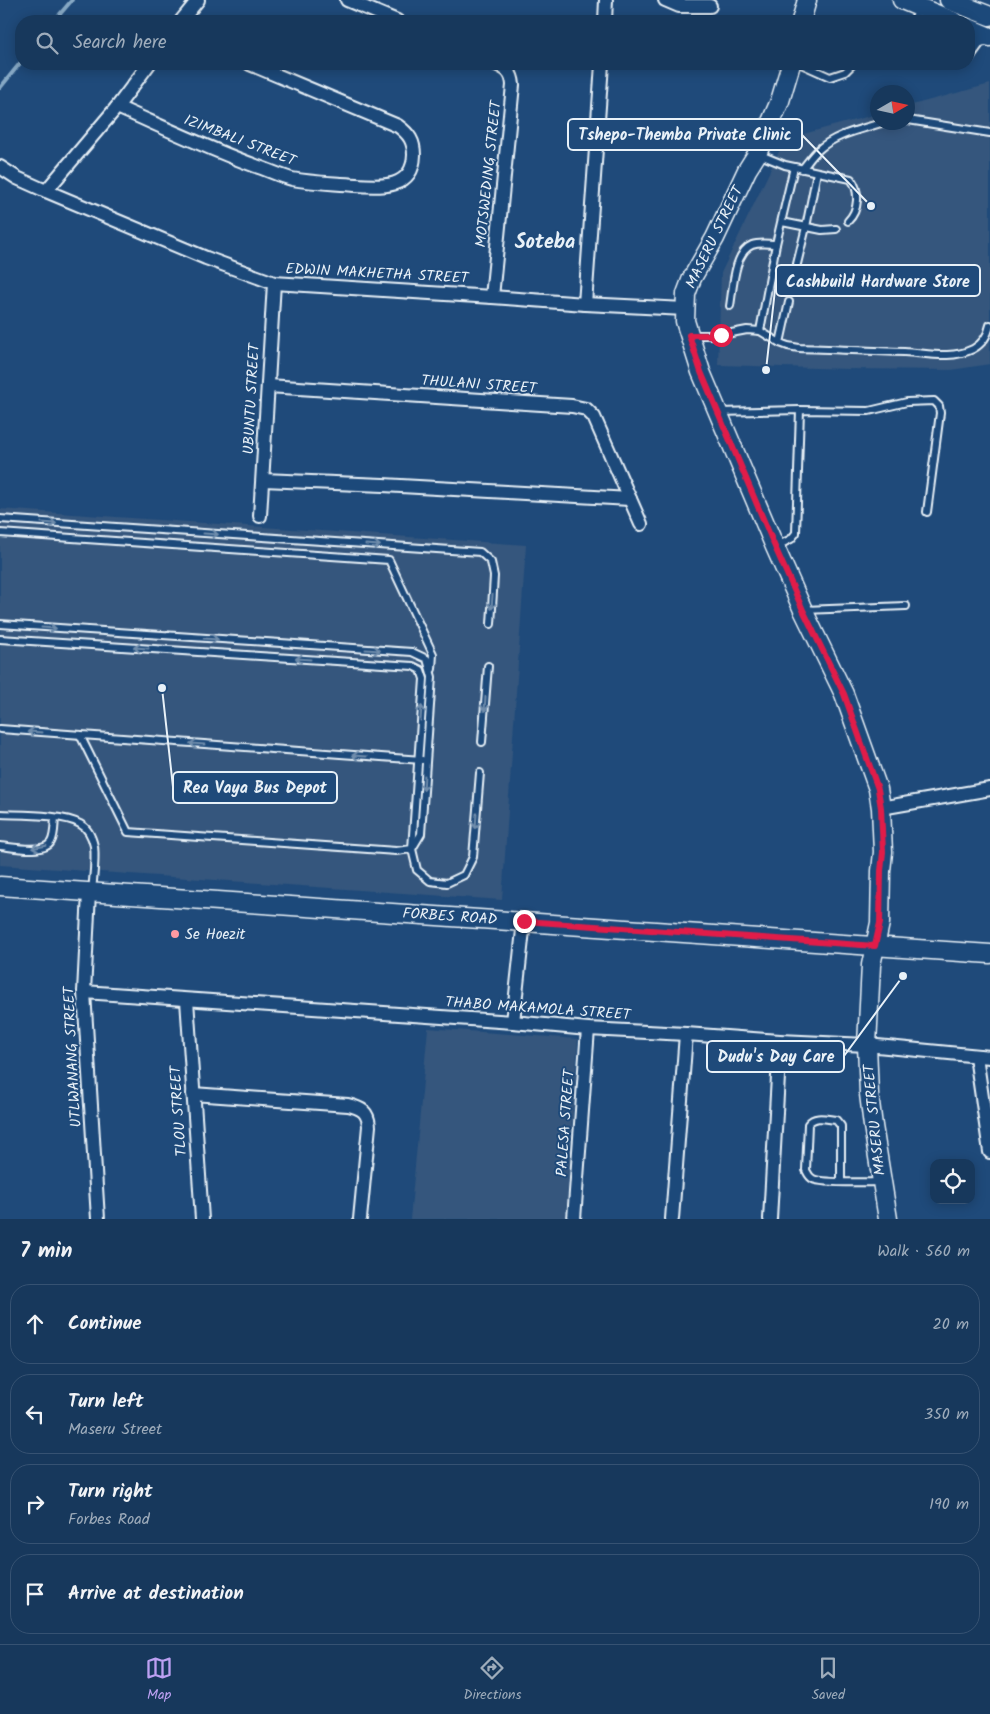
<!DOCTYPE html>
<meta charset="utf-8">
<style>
:root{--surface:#17385c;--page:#244365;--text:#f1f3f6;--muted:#9eacbb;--line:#365272;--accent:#bca0f2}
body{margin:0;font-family:Kalam,sans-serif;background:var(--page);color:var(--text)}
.controls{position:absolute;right:15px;bottom:15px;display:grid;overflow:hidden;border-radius:10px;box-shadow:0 2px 12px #0003}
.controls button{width:45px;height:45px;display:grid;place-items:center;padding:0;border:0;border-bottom:1px solid var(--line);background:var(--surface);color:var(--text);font:25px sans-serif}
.compass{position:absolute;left:870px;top:85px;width:45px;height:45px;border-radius:50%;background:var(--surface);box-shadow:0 2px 12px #0003;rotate:81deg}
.stop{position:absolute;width:15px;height:15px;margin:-11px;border:4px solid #e11d48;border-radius:50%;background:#fff}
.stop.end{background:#e11d48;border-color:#fff;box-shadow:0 1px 5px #0008}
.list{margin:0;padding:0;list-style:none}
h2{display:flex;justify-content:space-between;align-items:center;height:65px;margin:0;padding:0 20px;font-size:21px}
h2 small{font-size:16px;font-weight:400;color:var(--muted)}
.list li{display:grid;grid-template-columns:32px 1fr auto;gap:15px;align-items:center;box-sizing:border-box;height:80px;margin:0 10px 10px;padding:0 10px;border:1px solid var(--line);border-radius:20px}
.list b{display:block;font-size:19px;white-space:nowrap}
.list p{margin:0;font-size:16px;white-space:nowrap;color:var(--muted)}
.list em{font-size:16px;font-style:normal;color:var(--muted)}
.icon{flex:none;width:28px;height:28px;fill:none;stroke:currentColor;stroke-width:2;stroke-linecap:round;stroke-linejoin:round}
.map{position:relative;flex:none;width:990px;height:1219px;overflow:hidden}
.search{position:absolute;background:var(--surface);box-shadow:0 2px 12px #0003;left:15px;right:15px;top:15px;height:55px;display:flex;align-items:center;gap:12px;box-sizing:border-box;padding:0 18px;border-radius:20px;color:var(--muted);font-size:19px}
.sheet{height:425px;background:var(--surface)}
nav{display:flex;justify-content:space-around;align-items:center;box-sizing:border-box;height:70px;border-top:1px solid var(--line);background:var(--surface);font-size:14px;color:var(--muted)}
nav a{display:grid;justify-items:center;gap:2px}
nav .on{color:var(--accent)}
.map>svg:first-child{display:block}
.built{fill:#34567d}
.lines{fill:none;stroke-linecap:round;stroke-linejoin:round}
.stream{stroke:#87a9c5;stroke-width:4}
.lane-casing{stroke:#e8f1f8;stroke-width:10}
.street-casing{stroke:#e8f1f8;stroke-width:16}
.secondary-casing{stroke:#e8f1f8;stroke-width:21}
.lane{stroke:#1f4a7a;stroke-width:6}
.street{stroke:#1f4a7a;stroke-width:12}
.secondary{stroke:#1f4a7a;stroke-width:18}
.oneway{stroke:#6f8dac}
.route{stroke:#e11d48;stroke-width:6}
.poi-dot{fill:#ff9aa2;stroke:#1f4a7a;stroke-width:2}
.labels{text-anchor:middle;stroke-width:4;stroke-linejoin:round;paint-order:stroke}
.street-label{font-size:15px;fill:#e8f1f8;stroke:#1f4a7a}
.poi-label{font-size:15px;fill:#e8f1f8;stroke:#1f4a7a;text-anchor:start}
.district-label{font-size:20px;font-weight:bold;fill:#e8f1f8;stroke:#1f4a7a}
.leader{fill:none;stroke:#e8f1f8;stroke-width:2}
.callout-dot{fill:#e8f1f8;stroke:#1f4a7a;stroke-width:2}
.callout{fill:#1f4a7a;stroke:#e8f1f8;stroke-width:2}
.callout-label{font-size:16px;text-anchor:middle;font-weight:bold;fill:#e8f1f8}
</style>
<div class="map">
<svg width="990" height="1219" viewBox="0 0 990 1219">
<rect width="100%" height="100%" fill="#1f4a7a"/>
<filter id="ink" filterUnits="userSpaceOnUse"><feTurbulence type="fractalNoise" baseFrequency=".02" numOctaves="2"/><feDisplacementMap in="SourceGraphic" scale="10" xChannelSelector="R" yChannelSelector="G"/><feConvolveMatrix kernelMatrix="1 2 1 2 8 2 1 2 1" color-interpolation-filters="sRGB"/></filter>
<g filter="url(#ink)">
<g class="built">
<path d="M990 84V364L951 370 849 369 718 365 721 273 785 139 877 114 878 122H908V106Z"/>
<path d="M0 509 526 545 502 900 0 865Z"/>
<path d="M428 1028 578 1039 566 1219H410Z"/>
</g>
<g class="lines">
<g class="stream">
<path d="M54 21 72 0"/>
<path d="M0 88 21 62"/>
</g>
<defs>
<g id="lane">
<path d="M913 21 920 9"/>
<path d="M969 44 986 42 989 40"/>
<path d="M969 59 980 44"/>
<path d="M801 64 830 77 845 72 853 64"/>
<path d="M908 120 990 133"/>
<path d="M598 125 643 129"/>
<path d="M758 154 785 165 851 179C860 191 859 210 848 221"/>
<path d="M802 169C807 163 812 156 817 151 835 134 862 129 885 122"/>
<path d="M782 222 822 230 836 229"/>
<path d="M797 264 806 227 817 172"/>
<path d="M730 306C733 289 734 252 752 245 760 242 768 244 776 244"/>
<path d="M760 331 776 244 794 167"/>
<path d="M692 335H721L747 330 760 331 780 343 789 302"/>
<path d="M780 343 788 346 799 348C834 349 869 351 904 352 927 353 950 360 973 349 982 344 988 335 990 325"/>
<path d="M719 412 800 410 869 411 907 402 934 401 939 406 940 413 927 512"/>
<path d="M0 519 480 552 491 562 494 576 491 624"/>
<path d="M0 533 389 560 433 654 432 669"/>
<path d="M777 546 791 539 796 533 800 410"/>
<path d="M804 610 906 606"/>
<path d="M0 624 412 652 427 659 432 677 421 834 412 849 396 851 128 832 80 735"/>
<path d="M0 639 413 666 421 670 424 679 412 849 417 870 430 881 447 883 464 875 473 857 480 773"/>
<path d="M0 729 422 760"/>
<path d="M482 742 488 666"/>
<path d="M0 814C20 815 64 814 80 824 88 828 92 837 94 846 96 860 93 878 92 892"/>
<path d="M0 846C12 847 44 854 51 842 55 835 54 825 55 818"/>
<path d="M841 1182V1126L836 1120C826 1119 815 1115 808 1124L806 1170C808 1174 809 1177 813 1179 823 1184 866 1182 880 1182"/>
</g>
<g id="street">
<path d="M347 0 397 21"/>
<path d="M665 0 679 6H710"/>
<path d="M181 21 198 0"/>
<path d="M605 21 606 0"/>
<path d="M117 107C163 127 209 149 256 166 268 170 280 176 292 179 313 183 335 183 356 185 381 187 413 189 414 155 414 141 409 134 398 126L250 64"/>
<path d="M0 167 17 178 46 191 206 258 274 283 492 297 585 304 685 309"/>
<path d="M46 191 117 107 149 64"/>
<path d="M492 297 513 85C512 72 507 69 496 64"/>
<path d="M585 304 602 64"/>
<path d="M268 386 572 406 586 409 594 417 641 524"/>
<path d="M263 480 383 485 630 499"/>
<path d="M260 516 274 283"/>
<path d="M881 808 990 789"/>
<path d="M89 893 84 992 98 1219"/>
<path d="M84 992 513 1022 588 1029 686 1034 780 1041 867 1045 990 1057"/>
<path d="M187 1000 202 1219"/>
<path d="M513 1022 524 921"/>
<path d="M976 1056 990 1152"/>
<path d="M193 1094 348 1105C361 1108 368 1111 369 1126L360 1219"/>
<path d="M574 1219 588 1029"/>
<path d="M672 1219 686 1034"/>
<path d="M770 1219 780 1041"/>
</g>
<g id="secondary">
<path d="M902 0 953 21"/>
<path d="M949 0 990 16"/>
<path d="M801 21 807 0"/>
<path d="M969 28 990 37"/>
<path d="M791 64 780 101 757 154 747 170 715 238 692 278 686 294 685 321 701 372 775 547 803 610 844 694 878 789 881 808 883 852 881 871 880 923 871 965 867 1045 869 1094 873 1126 888 1219"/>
<path d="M0 886 990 954"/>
</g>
</defs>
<use href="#lane" class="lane-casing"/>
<use href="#street" class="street-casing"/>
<use href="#secondary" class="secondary-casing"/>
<use href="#lane" class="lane"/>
<use href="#street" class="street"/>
<use href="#secondary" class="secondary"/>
</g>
<defs><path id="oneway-shaft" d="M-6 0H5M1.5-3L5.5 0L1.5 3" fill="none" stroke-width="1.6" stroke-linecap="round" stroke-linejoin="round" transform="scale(1.25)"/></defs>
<g class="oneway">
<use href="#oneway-shaft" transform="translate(49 523) rotate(4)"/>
<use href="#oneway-shaft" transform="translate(211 534) rotate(4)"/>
<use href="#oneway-shaft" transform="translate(373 545) rotate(4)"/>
<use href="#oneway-shaft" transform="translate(492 602) rotate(94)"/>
<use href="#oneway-shaft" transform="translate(49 628) rotate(4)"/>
<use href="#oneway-shaft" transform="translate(211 639) rotate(4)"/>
<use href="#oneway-shaft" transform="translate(141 648) rotate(-176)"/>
<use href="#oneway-shaft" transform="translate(373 650) rotate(4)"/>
<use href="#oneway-shaft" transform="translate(303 659) rotate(-176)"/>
<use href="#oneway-shaft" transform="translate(485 704) rotate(94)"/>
<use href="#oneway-shaft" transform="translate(421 713) rotate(-86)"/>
<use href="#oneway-shaft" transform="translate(35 732) rotate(-176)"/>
<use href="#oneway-shaft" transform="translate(197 744) rotate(-176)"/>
<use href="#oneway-shaft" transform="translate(359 756) rotate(-176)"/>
<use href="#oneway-shaft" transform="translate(424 783) rotate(93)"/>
<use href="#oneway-shaft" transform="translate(476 821) rotate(94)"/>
<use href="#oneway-shaft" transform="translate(39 847) rotate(171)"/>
</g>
</g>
<g class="lines" filter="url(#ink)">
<path class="route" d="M524 921 875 946 880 923 881 871 883 852 881 808 878 789 844 694 803 610 775 547 701 372 689 335H721"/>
</g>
<circle class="poi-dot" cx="175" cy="934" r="5"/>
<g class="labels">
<g class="street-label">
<text transform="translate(240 140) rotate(21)" y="5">IZIMBALI STREET</text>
<text transform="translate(488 174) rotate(-84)" y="5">MOTSWEDING STREET</text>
<text transform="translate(714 237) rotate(-64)" y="5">MASERU STREET</text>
<text transform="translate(377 273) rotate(3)" y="5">EDWIN MAKHETHA STREET</text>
<text transform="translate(479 384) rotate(4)" y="5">THULANI STREET</text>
<text transform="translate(251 399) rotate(-87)" y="5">UBUNTU STREET</text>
<text transform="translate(450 916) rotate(4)" y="5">FORBES ROAD</text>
<text transform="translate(538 1008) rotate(4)" y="5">THABO MAKAMOLA STREET</text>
<text transform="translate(72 1057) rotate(-93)" y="5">UTLWANANG STREET</text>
<text transform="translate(178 1111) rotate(-94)" y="5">TLOU STREET</text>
<text transform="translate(874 1120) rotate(-96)" y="5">MASERU STREET</text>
<text transform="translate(565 1123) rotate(-86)" y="5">PALESA STREET</text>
</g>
<g class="poi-label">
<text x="185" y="939">Se Hoezit</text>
</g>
<g class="district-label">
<text x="545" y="248">Soteba</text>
</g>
</g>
<path class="leader" d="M871 206L802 135M766 370L776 281M162 688L173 787M903 976L844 1056"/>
<g class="callout-dot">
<circle cx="871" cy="206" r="5"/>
<circle cx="766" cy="370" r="5"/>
<circle cx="162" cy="688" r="5"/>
<circle cx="903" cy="976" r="5"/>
</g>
<g class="callout">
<rect x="568" y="119" width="234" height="31" rx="5"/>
<rect x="776" y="265" width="204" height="31" rx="5"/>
<rect x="173" y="772" width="164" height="31" rx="5"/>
<rect x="707" y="1041" width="137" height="31" rx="5"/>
</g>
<g class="callout-label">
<text x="685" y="140">Tshepo-Themba Private Clinic</text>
<text x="878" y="287">Cashbuild Hardware Store</text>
<text x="255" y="793">Rea Vaya Bus Depot</text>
<text x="776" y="1062">Dudu's Day Care</text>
</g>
</svg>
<div class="controls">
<button><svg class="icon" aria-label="locate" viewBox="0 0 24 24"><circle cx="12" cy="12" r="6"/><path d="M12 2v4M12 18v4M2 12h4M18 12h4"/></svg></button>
</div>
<svg class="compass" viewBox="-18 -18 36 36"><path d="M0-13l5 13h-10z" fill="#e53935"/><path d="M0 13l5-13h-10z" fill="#9eacbb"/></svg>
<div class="stop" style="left:721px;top:335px"></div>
<div class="stop end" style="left:524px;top:921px"></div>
<div class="search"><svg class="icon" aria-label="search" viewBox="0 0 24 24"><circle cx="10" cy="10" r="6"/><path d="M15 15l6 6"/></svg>Search here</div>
</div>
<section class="sheet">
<h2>7 min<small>Walk · 560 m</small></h2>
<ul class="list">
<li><svg class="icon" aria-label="ahead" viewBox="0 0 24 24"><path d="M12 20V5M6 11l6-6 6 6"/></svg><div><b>Continue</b></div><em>20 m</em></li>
<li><svg class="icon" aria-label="left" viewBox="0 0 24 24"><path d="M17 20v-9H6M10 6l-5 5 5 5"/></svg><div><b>Turn left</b><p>Maseru Street</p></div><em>350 m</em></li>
<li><svg class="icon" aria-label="right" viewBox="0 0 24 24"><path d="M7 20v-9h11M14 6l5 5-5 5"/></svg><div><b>Turn right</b><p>Forbes Road</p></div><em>190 m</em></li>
<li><svg class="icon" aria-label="arrive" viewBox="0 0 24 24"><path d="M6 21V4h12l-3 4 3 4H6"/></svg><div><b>Arrive at destination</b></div></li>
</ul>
</section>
<nav>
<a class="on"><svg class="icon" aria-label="map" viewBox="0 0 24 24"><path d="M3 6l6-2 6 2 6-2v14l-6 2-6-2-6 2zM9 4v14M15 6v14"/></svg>Map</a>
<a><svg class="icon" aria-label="directions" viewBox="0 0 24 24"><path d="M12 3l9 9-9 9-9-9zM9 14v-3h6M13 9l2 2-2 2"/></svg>Directions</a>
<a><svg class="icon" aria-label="saved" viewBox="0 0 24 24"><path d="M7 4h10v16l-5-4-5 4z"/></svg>Saved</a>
</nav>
